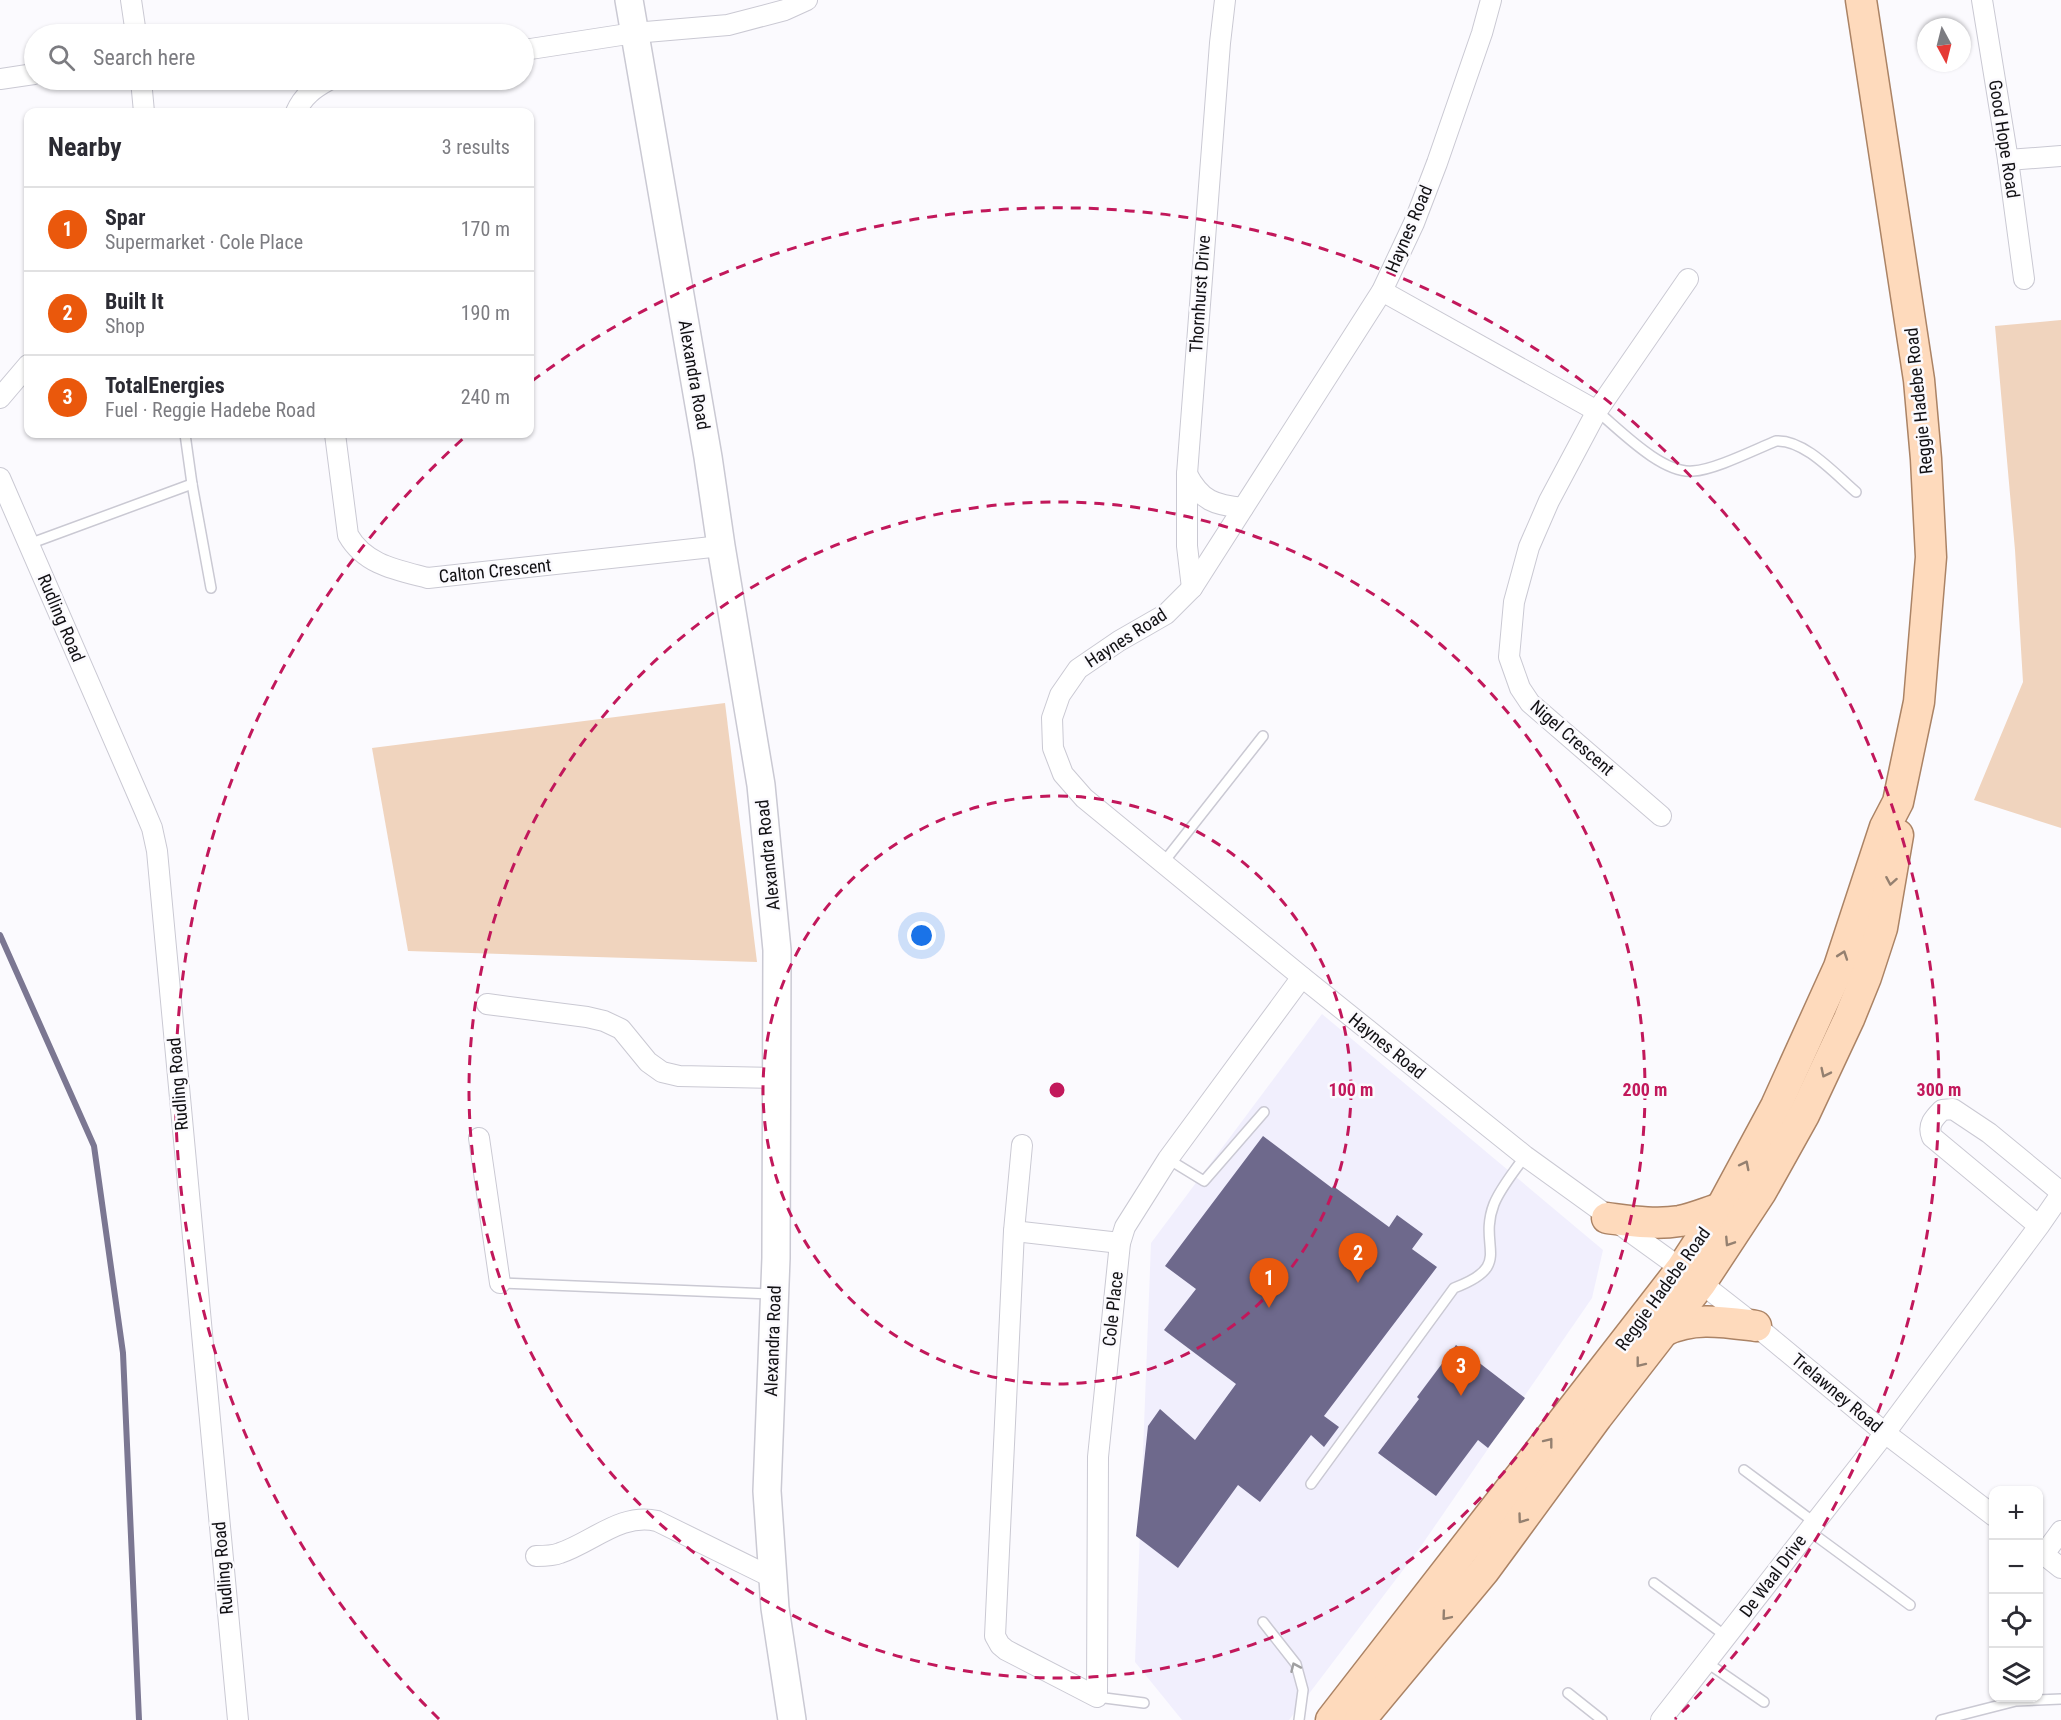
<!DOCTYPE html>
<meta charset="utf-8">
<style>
:root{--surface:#fff;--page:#f7f7f7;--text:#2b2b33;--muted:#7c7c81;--line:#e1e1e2;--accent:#ea580c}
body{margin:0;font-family:"Roboto Condensed",sans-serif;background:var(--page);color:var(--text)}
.controls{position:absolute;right:18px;bottom:18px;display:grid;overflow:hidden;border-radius:12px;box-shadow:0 2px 4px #0004}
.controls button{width:54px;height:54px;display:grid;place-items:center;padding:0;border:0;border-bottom:2px solid var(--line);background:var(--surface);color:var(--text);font:30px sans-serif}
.compass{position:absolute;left:1917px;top:18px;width:54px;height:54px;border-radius:50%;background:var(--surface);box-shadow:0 2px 4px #0004;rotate:173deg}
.you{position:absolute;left:922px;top:936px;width:21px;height:21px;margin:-15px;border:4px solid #fff;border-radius:50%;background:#1a73e8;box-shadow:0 0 0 9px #1a73e833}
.badge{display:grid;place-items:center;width:39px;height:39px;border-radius:50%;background:var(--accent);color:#fff;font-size:20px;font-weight:700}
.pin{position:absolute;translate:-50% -50px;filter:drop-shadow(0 2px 3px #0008)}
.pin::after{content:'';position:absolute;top:32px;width:21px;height:18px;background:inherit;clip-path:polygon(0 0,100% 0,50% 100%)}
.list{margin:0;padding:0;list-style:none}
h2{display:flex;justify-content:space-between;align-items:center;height:78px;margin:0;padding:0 24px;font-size:26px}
h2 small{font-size:20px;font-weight:400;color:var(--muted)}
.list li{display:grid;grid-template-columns:39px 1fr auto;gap:18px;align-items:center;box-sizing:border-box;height:84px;padding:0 24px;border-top:2px solid var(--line)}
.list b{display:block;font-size:22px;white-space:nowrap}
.list p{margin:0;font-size:20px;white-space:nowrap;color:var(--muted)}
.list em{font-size:20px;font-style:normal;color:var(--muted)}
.icon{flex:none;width:33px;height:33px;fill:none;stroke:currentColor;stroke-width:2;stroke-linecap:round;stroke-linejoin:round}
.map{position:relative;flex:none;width:2061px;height:1720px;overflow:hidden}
.search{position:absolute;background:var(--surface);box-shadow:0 2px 4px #0004;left:24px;top:24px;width:510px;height:66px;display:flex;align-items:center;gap:15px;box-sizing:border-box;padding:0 21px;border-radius:33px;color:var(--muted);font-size:22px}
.panel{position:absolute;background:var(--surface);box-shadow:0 2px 4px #0004;left:24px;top:108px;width:510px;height:330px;border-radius:12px}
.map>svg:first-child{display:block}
.built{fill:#f1effd}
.green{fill:#f0d4be}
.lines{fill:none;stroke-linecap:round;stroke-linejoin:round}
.stream{stroke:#7b7792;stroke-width:6}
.building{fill:#6e698c}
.lane-casing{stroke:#cac9d3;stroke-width:12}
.street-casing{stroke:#cac9d3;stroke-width:22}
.secondary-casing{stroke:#cac9d3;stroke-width:30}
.primary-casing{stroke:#ab8365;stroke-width:33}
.lane{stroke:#fff;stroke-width:9}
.street{stroke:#fff;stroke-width:20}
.secondary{stroke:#fff;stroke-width:27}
.primary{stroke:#fedabc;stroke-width:30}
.oneway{stroke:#948070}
.oneway2{stroke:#a0a0a1}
.ring{fill:none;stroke:#c2185b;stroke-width:3;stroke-dasharray:10 8}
.labels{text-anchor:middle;stroke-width:5;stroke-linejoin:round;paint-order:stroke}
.street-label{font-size:18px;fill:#121114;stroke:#fbfafe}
.centre{fill:#c2185b;stroke:#fbfafe;stroke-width:3}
.ring-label{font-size:18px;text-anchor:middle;font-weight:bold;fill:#c2185b;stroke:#fbfafe;stroke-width:5;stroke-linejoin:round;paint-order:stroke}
</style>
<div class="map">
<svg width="2061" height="1720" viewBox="0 0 2061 1720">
<rect width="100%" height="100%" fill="#fbfafe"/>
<path class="built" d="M1322 1014 1603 1250 1592 1298 1419 1549 1289 1720H1182L1135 1662 1151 1243Z"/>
<g class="green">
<path d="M2061 320V828L1974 800 2023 682 2015 550 1995 326Z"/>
<path d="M725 703 757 962 408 951 372 748Z"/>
</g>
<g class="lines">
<path class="stream" d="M0 935 94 1146 123 1353 139 1720"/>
</g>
<g class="building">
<path d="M1263 1136 1332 1188 1333 1186 1389 1227 1397 1215 1423 1234 1412 1249 1437 1267 1324 1416 1339 1427 1324 1447 1311 1435 1260 1502 1238 1485 1178 1568 1136 1536 1148 1426 1160 1409 1195 1440 1236 1384 1164 1330 1196 1289 1165 1266Z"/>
<path d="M1456 1345 1525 1398 1488 1448 1478 1440 1436 1496 1378 1453 1419 1399 1417 1397Z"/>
</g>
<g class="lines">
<defs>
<g id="lane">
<path d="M1597 411C1620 430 1662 474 1693 471 1714 470 1754 450 1776 441 1804 439 1835 474 1856 492"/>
<path d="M185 434 192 484 211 588"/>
<path d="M29 544 192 484"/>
<path d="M1163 863 1263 736"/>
<path d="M1168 1159 1204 1181 1264 1112"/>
<path d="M500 1283 772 1294"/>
<path d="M1744 1470 1814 1522"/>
<path d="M1311 1484 1454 1288C1515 1265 1477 1248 1494 1204 1501 1187 1514 1172 1525 1156"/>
<path d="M1808 1530 1910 1605"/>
<path d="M1654 1583 1727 1637"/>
<path d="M1263 1622 1296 1664 1303 1690 1299 1720"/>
<path d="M1706 1662 1764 1702"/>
<path d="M1568 1693 1602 1720"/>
<path d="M1097 1697 1144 1703"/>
<path d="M1941 1720 2016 1701 2061 1699"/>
</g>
<g id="street">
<path d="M131 0 136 34"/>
<path d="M1491 0 1482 33 1437 163 1414 223 1382 291 1192 588 1166 614 1119 641 1078 669 1060 695 1052 718 1053 748 1063 774 1084 798 1302 977 1525 1156 1701 1283 1756 1326 1885 1433 1994 1516"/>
<path d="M1982 0 2008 160 2024 279"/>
<path d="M524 50 634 33 728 25 785 10 807 0"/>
<path d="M0 79 34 74"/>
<path d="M141 80 144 112"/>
<path d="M296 112C303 96 314 88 329 80"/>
<path d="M2008 160 2061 156"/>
<path d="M1382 291 1597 411"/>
<path d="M0 398 28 365"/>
<path d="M335 434 348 535C365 565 397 570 428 578L721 546"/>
<path d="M1187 474C1201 501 1215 505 1243 508"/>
<path d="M0 478 144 809 152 828 157 851 238 1720"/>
<path d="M1192 588 1187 546V474L1220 43 1225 0"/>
<path d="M1661 816 1530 703 1520 688 1509 657 1514 602 1529 547 1549 501 1597 411 1688 279"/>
<path d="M487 1004 587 1017 604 1021 621 1029 648 1062 662 1072 679 1076 777 1078"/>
<path d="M479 1138 500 1283"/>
<path d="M1022 1145 1014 1231 995 1636 1000 1645 1006 1650 1097 1697 1098 1457 1120 1243 1125 1227 1168 1159 1302 977"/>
<path d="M1014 1231 1120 1243"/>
<path d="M2038 1550 2061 1568"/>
<path d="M2044 1554 2061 1531"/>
<path d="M536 1556C544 1556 553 1556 560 1553 591 1543 622 1512 657 1521L773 1578"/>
<path d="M1661 1720 1885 1433 2039 1226 2059 1197 2057 1189 1989 1133 1953 1109 1942 1110C1934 1118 1927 1125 1932 1137L2039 1226"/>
</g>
<path id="secondary" d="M629 0 708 457 721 546 761 785 777 950 776 1258 767 1491 775 1608 792 1720"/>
<g id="primary">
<path d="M1607 1218C1631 1221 1655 1225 1680 1221 1694 1218 1708 1212 1721 1208"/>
<path d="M1664 1331C1693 1316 1725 1322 1756 1326"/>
<path d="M1331 1720 1682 1268 1721 1208 1776 1106 1839 967 1885 827 1898 802 1919 702 1931 557 1926 459 1919 380 1861 0"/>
<path d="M1360 1720 1484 1571 1597 1417 1701 1283 1761 1192 1804 1115 1849 1019 1866 977 1882 928 1898 835"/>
</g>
</defs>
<use href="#lane" class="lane-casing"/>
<use href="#street" class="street-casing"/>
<use href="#secondary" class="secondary-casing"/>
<use href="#primary" class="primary-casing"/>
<use href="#lane" class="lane"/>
<use href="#street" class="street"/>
<use href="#secondary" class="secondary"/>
<use href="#primary" class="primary"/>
</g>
<defs><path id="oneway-chevron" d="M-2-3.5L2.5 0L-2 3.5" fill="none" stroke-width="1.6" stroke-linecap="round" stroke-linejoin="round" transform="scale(1.5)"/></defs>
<g class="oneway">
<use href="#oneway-chevron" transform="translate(1891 881) rotate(100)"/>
<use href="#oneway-chevron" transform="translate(1843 955) rotate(-71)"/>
<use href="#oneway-chevron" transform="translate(1825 1073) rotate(116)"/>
<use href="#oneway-chevron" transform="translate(1745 1165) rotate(-63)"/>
<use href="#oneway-chevron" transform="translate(1729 1242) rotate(123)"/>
<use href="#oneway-chevron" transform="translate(1640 1363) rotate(128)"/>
<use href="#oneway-chevron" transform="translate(1549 1442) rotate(-52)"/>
<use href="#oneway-chevron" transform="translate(1522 1519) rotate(126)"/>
<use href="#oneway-chevron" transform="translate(1446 1616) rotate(130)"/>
</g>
<use class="oneway2" href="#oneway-chevron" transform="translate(1295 1667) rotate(-114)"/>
<g class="ring">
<circle cx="1057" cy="1090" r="294"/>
<circle cx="1057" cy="1090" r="588"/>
<path d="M439 1719A882 882 0 0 1 467 435M532 381A882 882 0 0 1 1675 1719"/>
</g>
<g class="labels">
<g class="street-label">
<text transform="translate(2004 139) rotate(81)" y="6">Good Hope Road</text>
<text transform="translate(1409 229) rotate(-67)" y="6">Haynes Road</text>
<text transform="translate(1200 294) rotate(-86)" y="6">Thornhurst Drive</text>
<text transform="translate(694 375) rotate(80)" y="6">Alexandra Road</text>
<text transform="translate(1919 401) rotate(-96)" y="6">Reggie Hadebe Road</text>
<text transform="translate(495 571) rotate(-6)" y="6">Calton Crescent</text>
<text transform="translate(61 618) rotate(67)" y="6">Rudling Road</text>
<text transform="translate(1126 638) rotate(-33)" y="6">Haynes Road</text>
<text transform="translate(1572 738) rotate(41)" y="6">Nigel Crescent</text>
<text transform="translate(768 855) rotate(-96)" y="6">Alexandra Road</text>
<text transform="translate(1387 1046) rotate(39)" y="6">Haynes Road</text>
<text transform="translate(178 1084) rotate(-95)" y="6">Rudling Road</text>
<text transform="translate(1663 1289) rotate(-54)" y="6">Reggie Hadebe Road</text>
<text transform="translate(1113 1309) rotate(-84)" y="6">Cole Place</text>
<text transform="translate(773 1341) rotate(-88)" y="6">Alexandra Road</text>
<text transform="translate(1837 1393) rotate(40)" y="6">Trelawney Road</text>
<text transform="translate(223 1568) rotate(-95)" y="6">Rudling Road</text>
<text transform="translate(1773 1576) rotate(-53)" y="6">De Waal Drive</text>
</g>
</g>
<circle cx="1057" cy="1090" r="9" class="centre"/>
<g class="ring-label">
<text x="1351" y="1096">100 m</text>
<text x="1645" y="1096">200 m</text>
<text x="1939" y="1096">300 m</text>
</g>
</svg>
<div class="controls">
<button>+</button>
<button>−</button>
<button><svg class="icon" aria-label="locate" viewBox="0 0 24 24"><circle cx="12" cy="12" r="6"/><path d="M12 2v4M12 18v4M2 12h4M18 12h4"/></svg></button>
<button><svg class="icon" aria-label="layers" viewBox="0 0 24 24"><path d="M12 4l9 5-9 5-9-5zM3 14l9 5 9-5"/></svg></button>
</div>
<svg class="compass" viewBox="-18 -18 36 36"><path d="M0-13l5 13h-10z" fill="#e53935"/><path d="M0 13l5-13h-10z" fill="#7c7c81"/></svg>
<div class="you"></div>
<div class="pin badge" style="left:1269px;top:1308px">1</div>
<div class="pin badge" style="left:1358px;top:1283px">2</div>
<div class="pin badge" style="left:1461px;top:1396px">3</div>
<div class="search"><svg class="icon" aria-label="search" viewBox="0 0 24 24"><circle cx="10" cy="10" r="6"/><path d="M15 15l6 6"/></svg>Search here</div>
<section class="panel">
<h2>Nearby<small>3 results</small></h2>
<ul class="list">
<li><span class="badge">1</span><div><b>Spar</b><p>Supermarket · Cole Place</p></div><em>170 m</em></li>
<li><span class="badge">2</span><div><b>Built It</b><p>Shop</p></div><em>190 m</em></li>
<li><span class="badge">3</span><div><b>TotalEnergies</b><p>Fuel · Reggie Hadebe Road</p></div><em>240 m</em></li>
</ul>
</section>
</div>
